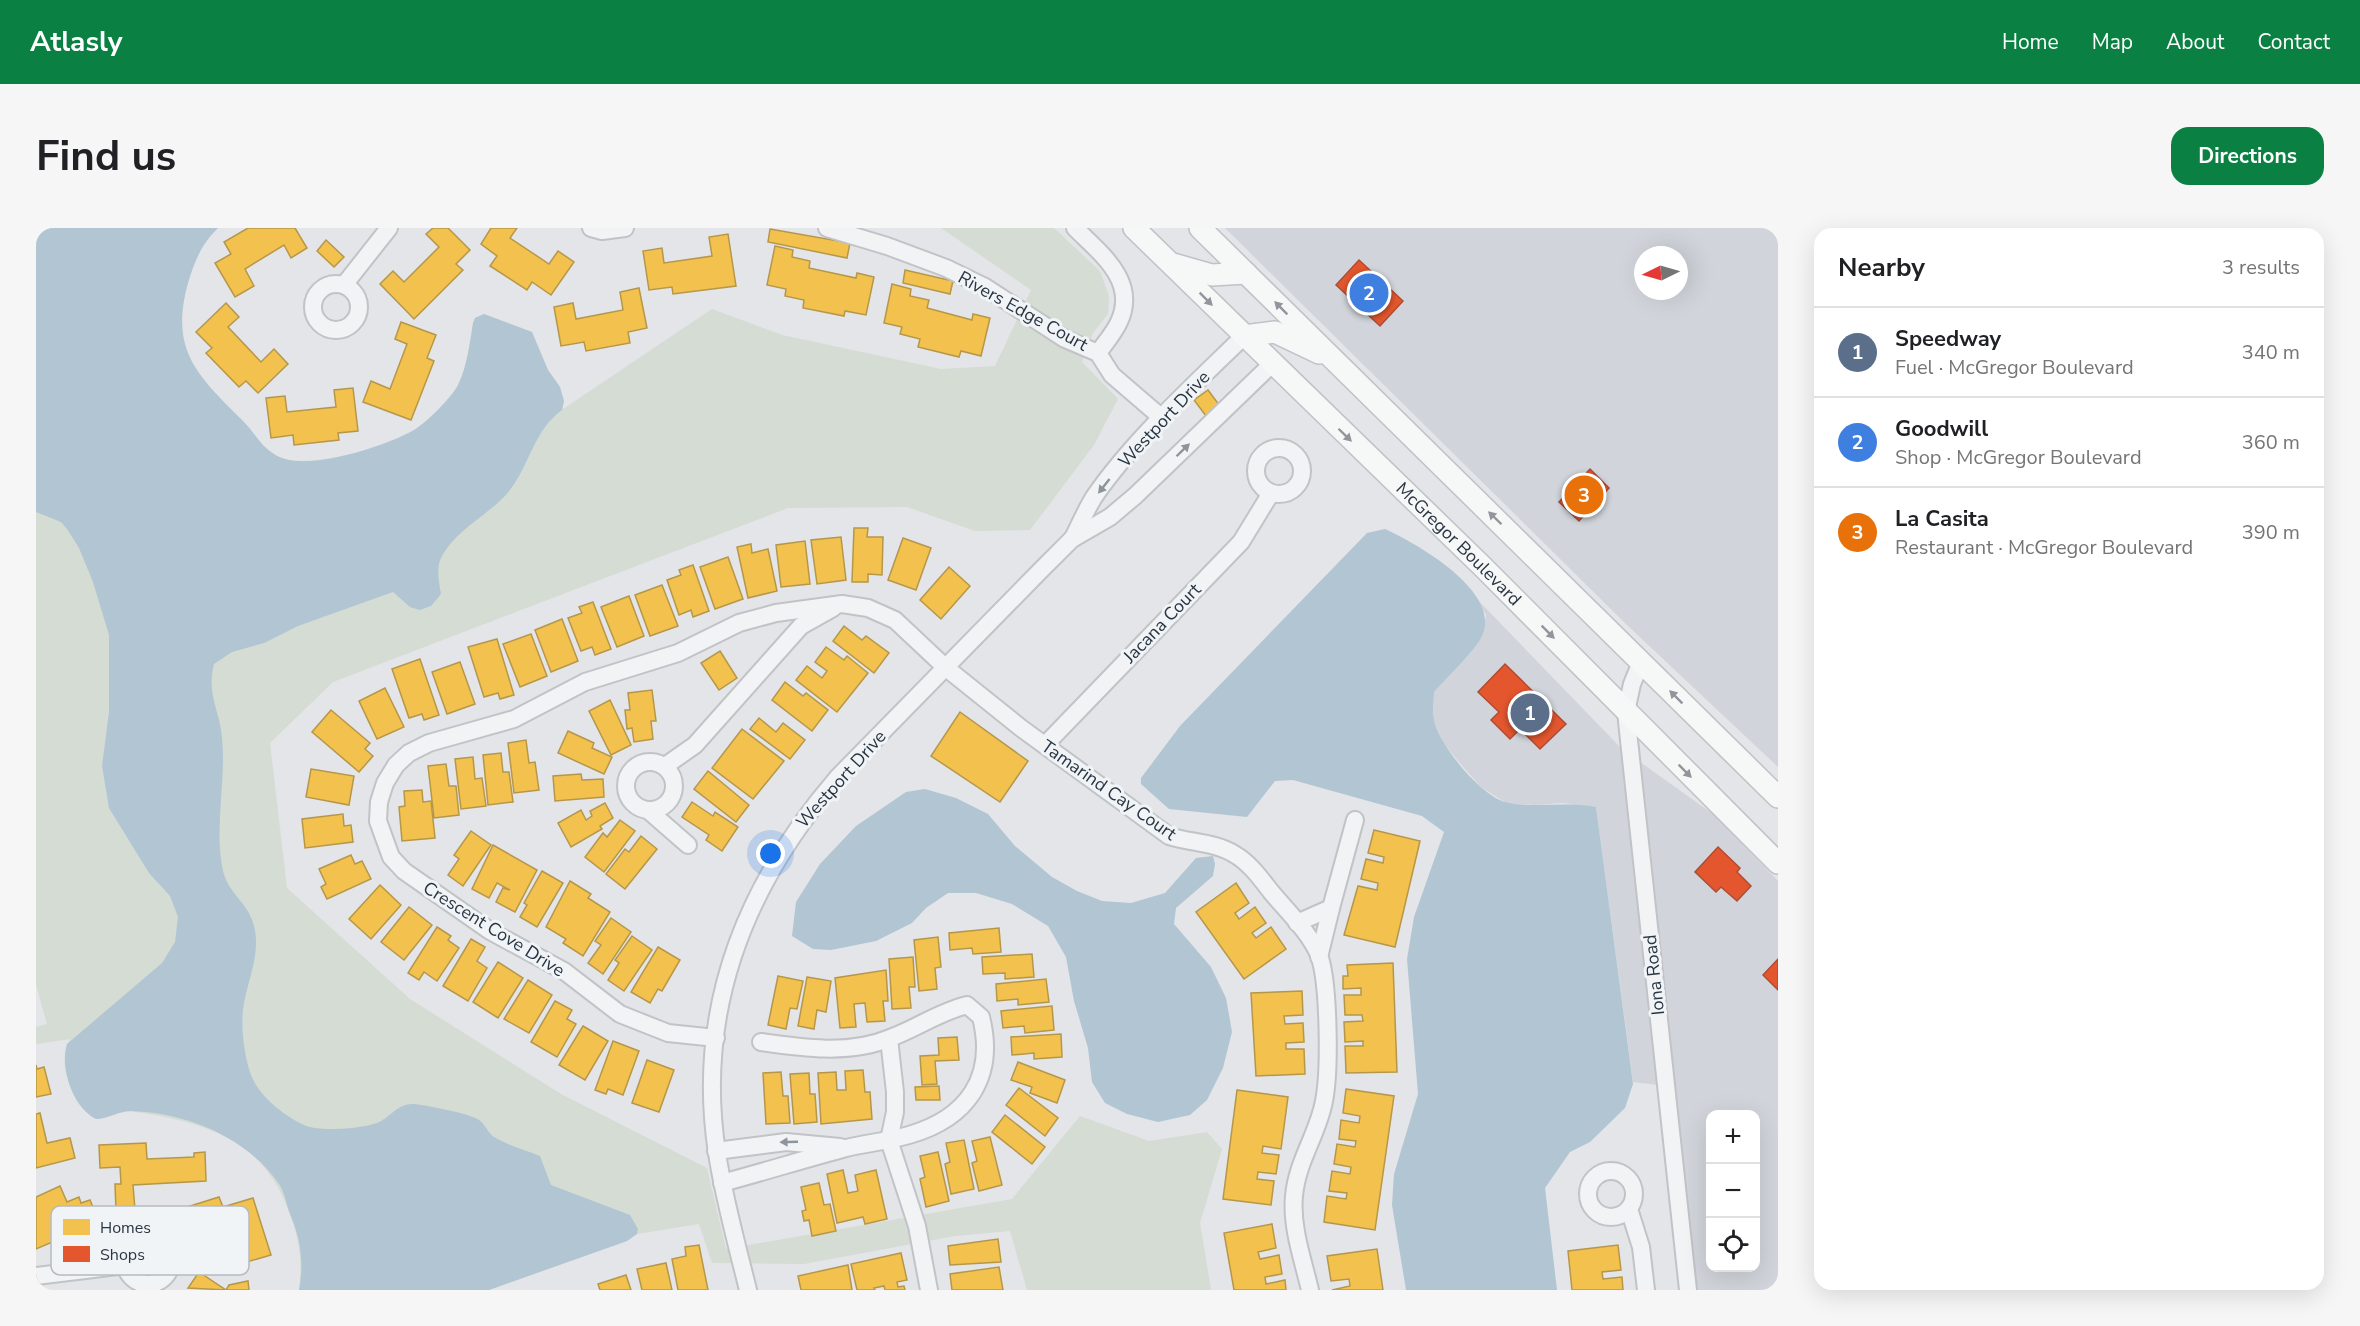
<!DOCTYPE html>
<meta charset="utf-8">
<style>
:root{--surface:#fff;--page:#f6f6f6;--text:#202124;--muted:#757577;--line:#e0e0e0;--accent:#0b8043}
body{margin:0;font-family:"Nunito Sans",sans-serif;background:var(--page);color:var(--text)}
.controls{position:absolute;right:18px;bottom:18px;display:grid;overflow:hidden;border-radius:12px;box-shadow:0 6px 24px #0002}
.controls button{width:54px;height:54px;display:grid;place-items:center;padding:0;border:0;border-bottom:2px solid var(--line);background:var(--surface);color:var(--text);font:30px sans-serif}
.compass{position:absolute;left:1598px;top:18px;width:54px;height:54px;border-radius:50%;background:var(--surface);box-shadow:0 6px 24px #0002;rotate:265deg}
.you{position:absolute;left:735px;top:626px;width:21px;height:21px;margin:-15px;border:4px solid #fff;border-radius:50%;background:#1a73e8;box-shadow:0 0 0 9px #1a73e833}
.badge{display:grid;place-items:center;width:39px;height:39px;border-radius:50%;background:var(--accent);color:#fff;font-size:20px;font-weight:700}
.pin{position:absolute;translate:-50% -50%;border:3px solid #fff;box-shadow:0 2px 6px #0006}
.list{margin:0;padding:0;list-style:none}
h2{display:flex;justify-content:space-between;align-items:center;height:78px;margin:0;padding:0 24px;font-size:26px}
h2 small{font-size:20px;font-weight:400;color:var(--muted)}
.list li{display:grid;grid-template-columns:39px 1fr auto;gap:18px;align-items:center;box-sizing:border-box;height:90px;padding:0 24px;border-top:2px solid var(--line)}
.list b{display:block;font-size:22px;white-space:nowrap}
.list p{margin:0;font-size:20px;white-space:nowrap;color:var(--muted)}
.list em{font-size:20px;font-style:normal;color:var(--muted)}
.icon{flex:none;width:33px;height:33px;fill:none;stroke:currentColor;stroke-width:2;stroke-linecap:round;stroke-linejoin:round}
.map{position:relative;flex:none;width:1742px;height:1062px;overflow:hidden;border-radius:18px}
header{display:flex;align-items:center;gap:36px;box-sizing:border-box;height:84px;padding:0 30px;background:var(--accent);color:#fff}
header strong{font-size:28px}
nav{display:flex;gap:33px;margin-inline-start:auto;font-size:21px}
.intro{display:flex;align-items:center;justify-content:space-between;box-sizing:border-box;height:144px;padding:0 36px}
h1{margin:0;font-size:42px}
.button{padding:15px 27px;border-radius:18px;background:var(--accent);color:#fff;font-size:21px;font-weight:700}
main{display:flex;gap:36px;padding:0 36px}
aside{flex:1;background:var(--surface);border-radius:18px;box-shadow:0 6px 24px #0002}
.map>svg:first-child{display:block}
.built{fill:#d1d5db;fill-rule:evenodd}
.green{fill:#d4dcd3}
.water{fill:#b1c5d3}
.homes{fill:#f2c14e;stroke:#b6974a;stroke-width:1.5}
.shops{fill:#e4572e;stroke:#ac4d34;stroke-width:1.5}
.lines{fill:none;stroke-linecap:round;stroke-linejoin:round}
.minor-casing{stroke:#c1c3c6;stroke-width:20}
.major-casing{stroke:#bfc2c6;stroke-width:24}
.minor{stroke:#f2f3f5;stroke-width:16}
.major{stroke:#f6f7f7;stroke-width:21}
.oneway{fill:#90969c}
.oneway2{fill:#8e949c}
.labels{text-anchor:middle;stroke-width:6;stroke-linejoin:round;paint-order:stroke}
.street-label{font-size:18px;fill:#293542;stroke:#f1f4f7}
.key{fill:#f1f4f7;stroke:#b5bbc1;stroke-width:1.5}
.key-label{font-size:16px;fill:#293542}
</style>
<header>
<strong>Atlasly</strong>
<nav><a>Home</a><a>Map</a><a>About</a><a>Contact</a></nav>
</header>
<div class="intro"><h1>Find us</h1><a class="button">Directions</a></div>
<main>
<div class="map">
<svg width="1742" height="1062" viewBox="0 0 1742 1062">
<rect width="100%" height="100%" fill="#e3e5e8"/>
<g class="built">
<path d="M1189 0H1742V539L1592 398ZM1607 27H1643V63H1607Z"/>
<path d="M1439 369 1585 520 1622 857 1597 854 1560 579 1526 575 1499 577 1470 575 1445 559 1428 540 1408 516 1398 494V463L1446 407 1450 387Z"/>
<path d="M1604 534 1677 586 1742 653V1062H1661ZM1674 886H1720V1040H1674Z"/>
</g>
<path class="green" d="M0 0H182C166 15 158 34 152 55 133 123 162 148 207 193 221 207 226 222 246 230 275 241 356 218 382 200 395 190 415 172 422 157 431 139 434 114 437 95L439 90 448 86 496 104 512 142 524 159 527 181 676 81 746 107 905 141 959 138 995 62 905 0H1018L1064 43 1073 68 1072 86 1057 105 1046 134 1082 171 1058 217 994 302 939 303 871 279 752 280 297 454 234 515 251 660 374 771 525 866 671 940 690 1021 976 971 1044 888 1113 913 1171 904 1186 921 1164 995 1175 1062H991L974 1003 919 1008 768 1036 676 1035 663 996 601 1006 591 1013 453 1062H263C267 1032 263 1010 252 981 226 911 168 894 99 884 83 881 69 895 55 888 37 869 19 837 34 811L0 816V799L11 796 0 757Z"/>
<g class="water">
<path d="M0 0H182C166 15 158 34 152 55 133 123 162 148 207 193 221 207 226 222 246 230 277 242 350 218 378 202 390 195 416 169 422 157 431 139 434 114 437 95L439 90 448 86 496 104 512 142 524 159 528 173 526 182C496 203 493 243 468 269 447 290 419 303 405 330 400 340 403 355 405 366L395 378 384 382 374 379 357 364 262 398 228 415 196 424 178 436C171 464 181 477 185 502 192 548 177 598 187 643 194 672 220 675 220 715 220 737 210 759 207 781 205 801 208 826 214 844 221 867 247 887 268 897 281 904 329 901 343 894 356 888 362 875 378 876 389 877 436 886 443 892 449 896 452 905 458 909 471 917 490 922 504 928L515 957 594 987 602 1001 601 1006 591 1013 453 1062H263C268 1035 265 1011 254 986 250 976 249 965 243 956 211 909 151 885 95 883 82 883 72 891 60 891 36 879 24 839 31 816L126 735 139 714 142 689 134 668 113 645 73 580 66 538 73 484V407L57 354 43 320 31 301 25 294 0 284Z"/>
<path d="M1349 301C1380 315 1467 364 1446 408 1439 423 1410 450 1398 464 1398 473 1396 486 1399 496 1406 520 1447 571 1473 575 1502 580 1531 573 1560 579L1597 856 1589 880 1554 914 1534 924 1509 960 1521 1062H1370L1356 977 1358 946 1382 866 1371 731 1378 689 1408 604 1386 588 1257 552 1239 553 1211 589 1133 581 1105 556V550L1144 498 1331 305Z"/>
<path d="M889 561 920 570 952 586 979 618 1016 649 1041 663 1066 673 1095 675 1129 665 1160 630 1177 628 1179 636 1177 648 1140 680 1138 696 1175 739 1190 770 1196 804 1187 840 1171 872 1154 887 1122 894 1091 886 1069 875 1056 854 1052 820 1038 773 1030 729 1012 698 976 676 940 665H912L890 680 876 695 840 713 795 722 777 721 756 708 760 674 784 636 820 598 870 564Z"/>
</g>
<g class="homes">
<path d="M212 0H259L271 20 255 30 248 17 209 41 218 58 199 69 179 35 195 26 188 14Z"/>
<path d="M397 0H412L434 22 420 36 427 42 378 91 344 56 357 43 368 54 403 19 390 6Z"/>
<path d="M455 0H481L474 10 513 36 522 23 538 34 515 67 496 54 491 62 454 38 461 28 445 16Z"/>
<path d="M734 1 814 15 811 30 732 14Z"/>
<path d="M692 6 700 58 637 66 636 59 613 62 607 23 626 20 628 35 676 28 673 9Z"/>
<path d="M290 12 308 29 298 39 281 23Z"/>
<path d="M739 18 757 22 756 29 774 33 773 40 820 50 821 45 838 49 830 87 809 83 808 88 767 80 768 72 749 68 750 61 731 57Z"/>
<path d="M869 42 917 53 914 66 867 55Z"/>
<path d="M856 56 875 61 874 68 893 72 891 80 936 92 937 86 954 90 945 128 925 123 923 129 882 119 884 111 864 106 866 99 848 95Z"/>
<path d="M603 60 611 100 592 104 594 115 550 123 548 114 525 118 518 79 537 75 540 91 587 82 584 64Z"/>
<path d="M190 75 203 89 192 99 225 134 238 121 252 136 222 165 210 153 203 159 170 125 176 120 160 104Z"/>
<path d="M365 94 400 107 391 130 398 133 375 192 327 174 335 153 354 161 371 116 359 111Z"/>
<path d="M317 160 322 203 302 205 303 212 258 217 257 207 235 210 230 170 249 168 251 184 300 179 298 162Z"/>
<path d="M1172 162 1184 178 1170 188 1158 172Z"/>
<path d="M818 300H832L831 309H847L846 347 832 346V354H816Z"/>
<path d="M805 309 810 352 781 356 775 312Z"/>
<path d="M867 310 895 320 880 362 852 352Z"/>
<path d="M769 313 774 356 745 359 740 317Z"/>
<path d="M715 316 716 325 732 321 741 363 712 370 701 319Z"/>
<path d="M692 329 707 371 679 381 664 339Z"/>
<path d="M657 337 673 383 657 389 655 382 643 387 631 352 645 347 643 342Z"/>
<path d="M913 339 934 358 905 391 884 372Z"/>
<path d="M626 357 642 398 614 408 599 367Z"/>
<path d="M593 368 608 408 581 419 565 379Z"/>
<path d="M557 374 575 421 559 427 556 419 545 423 532 390 546 385 543 379Z"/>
<path d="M526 391 542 433 515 444 499 402Z"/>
<path d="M808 398 826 412 830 408 853 425 838 445 797 413Z"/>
<path d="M495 406 511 448 484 459 467 416Z"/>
<path d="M461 411 478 467 464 471 462 465 448 469 432 419Z"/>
<path d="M790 419 808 432 811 428 832 445 801 484 760 452 771 438 786 450 791 443 779 434Z"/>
<path d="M684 423 701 450 683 462 665 435Z"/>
<path d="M384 431 403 487 388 492 386 486 373 490 356 441Z"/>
<path d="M424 434 439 476 411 486 396 444Z"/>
<path d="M749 454 767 468 770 465 792 482 776 503 736 472Z"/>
<path d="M349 460 368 499 341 511 323 473Z"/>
<path d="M616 462 620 493H615L617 511 598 514 596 500 591 501 589 482H594L592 465Z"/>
<path d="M574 472 595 517 575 527 553 483Z"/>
<path d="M295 482 334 515 329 521 337 528 323 544 276 504Z"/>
<path d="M924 484 992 533 964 574 895 528Z"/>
<path d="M723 490 740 504 747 495 769 512 754 531 714 501Z"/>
<path d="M706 501 748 533 717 571 676 540Z"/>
<path d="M532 503 558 515 556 520 576 529 568 546 522 525Z"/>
<path d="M490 512 493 535 499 534 503 562 478 565 472 515Z"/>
<path d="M465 525 467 544H473L477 574 452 577 447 527Z"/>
<path d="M437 529 439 551 446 550 450 578 425 581 419 531Z"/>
<path d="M410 536 413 558H420L423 587 398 590 392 538Z"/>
<path d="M275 541 318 548 313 577 270 569Z"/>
<path d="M672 543 713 577 700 594 658 561Z"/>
<path d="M545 546 546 552 567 551 568 569 519 573 517 548Z"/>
<path d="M386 562 387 574 395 573 399 610 366 613 363 579 369 578 368 563Z"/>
<path d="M656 574 677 588 679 584 702 599 686 623 670 612 673 607 646 589Z"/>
<path d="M569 575 577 590 564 598 566 601 535 619 522 595 545 582 550 592 556 588 554 583Z"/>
<path d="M307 586 308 598 315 597 317 614 269 620 266 591Z"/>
<path d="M584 592 599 603 568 644 549 629 567 605 571 609Z"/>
<path d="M1338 602 1384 613 1359 719 1308 707 1322 658 1341 662 1342 655 1325 651 1330 631 1347 635 1348 629 1332 625Z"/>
<path d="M435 603 455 617 427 658 412 647 423 631 418 627Z"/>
<path d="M605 608 621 621 589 661 570 646 589 621 593 624Z"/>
<path d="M457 617 501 642 479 684 460 674 467 660 474 662 461 655 453 670 436 661Z"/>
<path d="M315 627 319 636 326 633 335 651 291 671 285 659 290 656 283 641Z"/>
<path d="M506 643 527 655 501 699 484 689 491 677 488 675Z"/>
<path d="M534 653 555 666 552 670 574 684 547 728 527 715 530 711 510 699Z"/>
<path d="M1200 655 1213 675 1199 685 1203 691 1219 679 1230 695 1216 705 1220 710 1235 699 1250 721 1208 751 1160 684Z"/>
<path d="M344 657 365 677 335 711 313 691Z"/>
<path d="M373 679 396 697 368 732 345 714Z"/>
<path d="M575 690 595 704 567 746 552 735 565 717 559 713Z"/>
<path d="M401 699 415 708 412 712 423 720 401 753 388 744 383 752 372 745Z"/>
<path d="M963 700 965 724 937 726 936 720 914 722 913 705Z"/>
<path d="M596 708 616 722 588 763 572 752 583 735 579 732Z"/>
<path d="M902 709 905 739 899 740 901 761 883 763 878 712Z"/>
<path d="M435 711 449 719 441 733 451 740 432 773 407 758Z"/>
<path d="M622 719 644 732 626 763 622 761 614 775 595 764Z"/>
<path d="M996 726 998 749 969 751V745L947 746 946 729Z"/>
<path d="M877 729 879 759H873L875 780 856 781 853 731Z"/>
<path d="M462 734 487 750 462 790 437 774Z"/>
<path d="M1357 735 1361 844 1310 845 1309 818H1327V813L1309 814 1308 794 1327 793 1326 787H1309L1308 767H1325V760L1307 761V748H1312L1311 737Z"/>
<path d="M850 742 852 773H847L849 793 831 794 829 775 818 776 820 799 804 800 799 750Z"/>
<path d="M742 748 767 753 761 781 754 780 750 801 732 797Z"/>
<path d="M771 749 795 753 790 784 781 782 778 801 762 798Z"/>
<path d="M1010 751 1013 774 982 777V771L961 773 960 756Z"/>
<path d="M492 752 516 767 493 805 468 791Z"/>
<path d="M1266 763 1267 787 1248 788 1249 796 1267 795 1268 814 1250 815V821H1268L1269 846 1220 848 1215 765Z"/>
<path d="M519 773 536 782 531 791 540 796 521 829 495 814Z"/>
<path d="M1016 778 1018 802 989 805 988 798 967 800 965 783Z"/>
<path d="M547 798 572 813 549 852 523 837Z"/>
<path d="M1025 806 1026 829 998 831V825L976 827 975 809Z"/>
<path d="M921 809 923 832 899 833 901 856 886 857 884 828 903 827 902 810Z"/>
<path d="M577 813 603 823 587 867 572 861 570 866 559 862Z"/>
<path d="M611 832 638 842 623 884 596 875Z"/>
<path d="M982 834 1029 852 1021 875 994 865 996 859 975 852Z"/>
<path d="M0 837 1 841 8 839 15 866 0 869Z"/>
<path d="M827 842 829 864H834L836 891 785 896 782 845 800 844 801 862H810L809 843Z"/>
<path d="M745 844 747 868H752L754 895 730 896 727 845Z"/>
<path d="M773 845 774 866H779L781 894 758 896 754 846Z"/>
<path d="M903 858 904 872H880L879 859Z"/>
<path d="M983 860 1022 890 1009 908 970 877Z"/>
<path d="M1310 861 1358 868 1339 1002 1288 994 1291 968 1310 971 1311 965 1293 963 1296 943 1314 946 1315 939 1298 936 1301 916 1319 919 1320 913 1303 911 1305 892 1323 895 1324 888 1307 885Z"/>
<path d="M1201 862 1252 869 1245 921 1227 918 1226 925 1243 927 1240 946 1222 944 1221 951 1238 953 1235 977 1187 971Z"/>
<path d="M4 885 11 915 34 910 39 930 0 940V886Z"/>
<path d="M969 887 1009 919 996 936 956 904Z"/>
<path d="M954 909 966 957 943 963 936 935 941 933 936 913Z"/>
<path d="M928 912 938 961 915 966 909 936 914 934 910 915Z"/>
<path d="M110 915 111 931 158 929V925L169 924 170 953 97 957 99 982 80 983 79 956H85L84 939 64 940 63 917Z"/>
<path d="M902 924 913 973 890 979 884 951 889 949 884 928Z"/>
<path d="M807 942 812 965 822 963 819 947 840 942 851 991 829 996 827 989 801 995 791 946Z"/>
<path d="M783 955 788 977 794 976 800 1003 776 1008 773 992 768 993 766 983 770 982 765 959Z"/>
<path d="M24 958 31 974 43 969 45 975 54 972 63 994 0 1021V969Z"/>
<path d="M183 969 187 979 217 970 235 1027 197 1038 184 996 153 1006 148 991 154 989 151 979Z"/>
<path d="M1236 996 1240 1020 1222 1024 1224 1031 1243 1027 1246 1046 1229 1049 1230 1056 1249 1052 1250 1062H1198L1188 1005Z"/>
<path d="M962 1011 965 1034 914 1037 912 1018Z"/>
<path d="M663 1017 672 1062H642L636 1031 650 1028 649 1019Z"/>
<path d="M1582 1017 1585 1042 1566 1044 1567 1051 1586 1049 1587 1062H1536L1532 1023Z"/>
<path d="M1341 1021 1347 1062H1296L1314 1058 1313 1051 1295 1053 1291 1028Z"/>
<path d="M865 1025 871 1052 861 1054 862 1059 868 1058 869 1062H849L848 1058 838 1060 839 1062H821L815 1036Z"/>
<path d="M630 1035 636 1062H606L601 1041Z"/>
<path d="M812 1037 816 1062H765L762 1048Z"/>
<path d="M963 1039 967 1062H916L914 1046Z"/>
<path d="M163 1044 190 1062 152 1060Z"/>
<path d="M590 1047 595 1062H564L562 1056Z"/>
<path d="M212 1053 213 1062H190L193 1057Z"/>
</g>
<g class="shops">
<path d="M1323 32 1367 73 1344 98 1300 57Z"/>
<path d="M1554 241 1573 260 1543 293 1523 274Z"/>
<path d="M1469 436 1530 496 1504 521 1484 501 1474 511 1455 492 1463 484 1442 464Z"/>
<path d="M1682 619 1704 640 1701 644 1715 658 1701 673 1685 659 1680 664 1659 644Z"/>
<path d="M1742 731V762L1727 747Z"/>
</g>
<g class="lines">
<defs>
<g id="minor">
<path d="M555 0 566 3 589 0"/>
<path d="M791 0 851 18 910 40 949 59 1029 111 1062 125 1076 147 1126 190"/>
<path d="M1039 0C1065 26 1102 53 1083 94 1078 105 1069 115 1062 125"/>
<circle cx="300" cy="79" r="23"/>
<path d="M308 57 353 0"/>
<circle cx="1243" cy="243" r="23"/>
<path d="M1037 310C1044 296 1050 282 1058 269 1098 211 1158 157 1208 108"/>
<path d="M1605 434 1596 456 1590 484 1652 1062"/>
<path d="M1009 517 1205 314 1235 265"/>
<circle cx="614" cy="558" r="24"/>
<path d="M629 538 659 517 765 398 797 380"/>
<path d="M613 583 652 617"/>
<path d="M1261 695 1295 680 1319 592"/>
<path d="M1283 729 1295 680"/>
<path d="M680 810 632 805 584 786 528 743 454 703 368 643 355 629 342 593 343 574 349 555 360 537 373 525 393 515 478 491 549 454 642 425 703 395 740 385 806 376 832 380 859 392 909 439 985 500 1133 608C1154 615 1179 614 1198 626 1214 635 1225 651 1236 665 1252 684 1273 704 1283 727 1293 754 1294 843 1288 873 1282 906 1261 933 1258 968 1255 999 1267 1032 1274 1062"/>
<path d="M853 811 859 864V884L853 912 881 998 893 1062"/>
<path d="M680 923 750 914 804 919"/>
<circle cx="1575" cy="966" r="23"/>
<path d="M686 955C727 944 769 931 810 920 831 915 853 913 873 907 932 890 960 849 945 789L931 777C903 784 881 800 854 810 814 827 766 820 725 814"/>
<path d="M1593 981 1605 1019 1610 1062"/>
<circle cx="112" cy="1033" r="23"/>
<path d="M0 1048 90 1037"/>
<path d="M712 1062C701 1017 688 971 681 925 659 781 710 656 802 549L1004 343 1036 311 1074 289 1099 268 1236 136"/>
</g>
<g id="major">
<path id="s1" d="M1098 0 1447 339 1742 635"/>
<path d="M1164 0 1742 569"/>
<path d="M1137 36 1176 47 1210 45"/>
<path d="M1208 108 1239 104 1283 125"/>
</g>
</defs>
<use href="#minor" class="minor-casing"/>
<use href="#major" class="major-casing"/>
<use href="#minor" class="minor"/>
<use href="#major" class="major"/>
</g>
<defs><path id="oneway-solid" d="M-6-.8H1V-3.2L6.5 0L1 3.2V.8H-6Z" transform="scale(1.5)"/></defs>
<g class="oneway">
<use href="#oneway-solid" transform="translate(1170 71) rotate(45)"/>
<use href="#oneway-solid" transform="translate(1245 80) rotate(-135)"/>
<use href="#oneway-solid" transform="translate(1309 207) rotate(44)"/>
<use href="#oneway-solid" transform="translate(1459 290) rotate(-136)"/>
<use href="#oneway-solid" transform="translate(1512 404) rotate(45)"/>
<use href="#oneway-solid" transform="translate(1640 469) rotate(-135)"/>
<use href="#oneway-solid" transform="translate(1649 543) rotate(45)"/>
</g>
<g class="oneway2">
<use href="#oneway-solid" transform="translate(1147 222) rotate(-44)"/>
<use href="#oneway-solid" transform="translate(1068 258) rotate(128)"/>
<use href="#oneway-solid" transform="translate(753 914) rotate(178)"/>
</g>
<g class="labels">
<g class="street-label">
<text transform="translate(987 83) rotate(29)" y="6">Rivers Edge Court</text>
<text transform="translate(1128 191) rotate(-47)" y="6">Westport Drive</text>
<text dy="6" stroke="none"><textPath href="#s1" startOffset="453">McGregor Boulevard</textPath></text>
<text transform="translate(1126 395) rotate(-46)" y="6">Jacana Court</text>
<text transform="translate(805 551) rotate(-48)" y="6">Westport Drive</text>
<text transform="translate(1073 562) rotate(35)" y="6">Tamarind Cay Court</text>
<text transform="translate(458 701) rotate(32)" y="6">Crescent Cove Drive</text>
<text transform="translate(1618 747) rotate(-96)" y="6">Iona Road</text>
</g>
</g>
<rect x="15" y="978" width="198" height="69" rx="9" class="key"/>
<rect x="27" y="991" width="27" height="16" fill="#f2c14e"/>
<rect x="27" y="1018" width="27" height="16" fill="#e4572e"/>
<g class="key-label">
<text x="64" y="1005">Homes</text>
<text x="64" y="1032">Shops</text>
</g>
</svg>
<div class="controls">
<button>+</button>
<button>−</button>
<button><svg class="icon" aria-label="locate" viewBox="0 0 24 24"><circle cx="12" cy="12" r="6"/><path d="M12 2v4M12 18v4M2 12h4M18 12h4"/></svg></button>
</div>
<svg class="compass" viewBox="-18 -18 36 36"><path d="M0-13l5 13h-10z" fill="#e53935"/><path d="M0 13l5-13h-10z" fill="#757577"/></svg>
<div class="you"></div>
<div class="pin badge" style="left:1494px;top:485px;background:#5c6f8a">1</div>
<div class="pin badge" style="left:1333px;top:65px;background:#3f7fe0">2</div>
<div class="pin badge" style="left:1548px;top:267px;background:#e8710a">3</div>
</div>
<aside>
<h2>Nearby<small>3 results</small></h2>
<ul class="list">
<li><span class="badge" style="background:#5c6f8a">1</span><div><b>Speedway</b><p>Fuel · McGregor Boulevard</p></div><em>340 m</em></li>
<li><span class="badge" style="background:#3f7fe0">2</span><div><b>Goodwill</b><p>Shop · McGregor Boulevard</p></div><em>360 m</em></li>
<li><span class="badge" style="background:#e8710a">3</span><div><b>La Casita</b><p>Restaurant · McGregor Boulevard</p></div><em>390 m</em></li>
</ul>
</aside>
</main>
